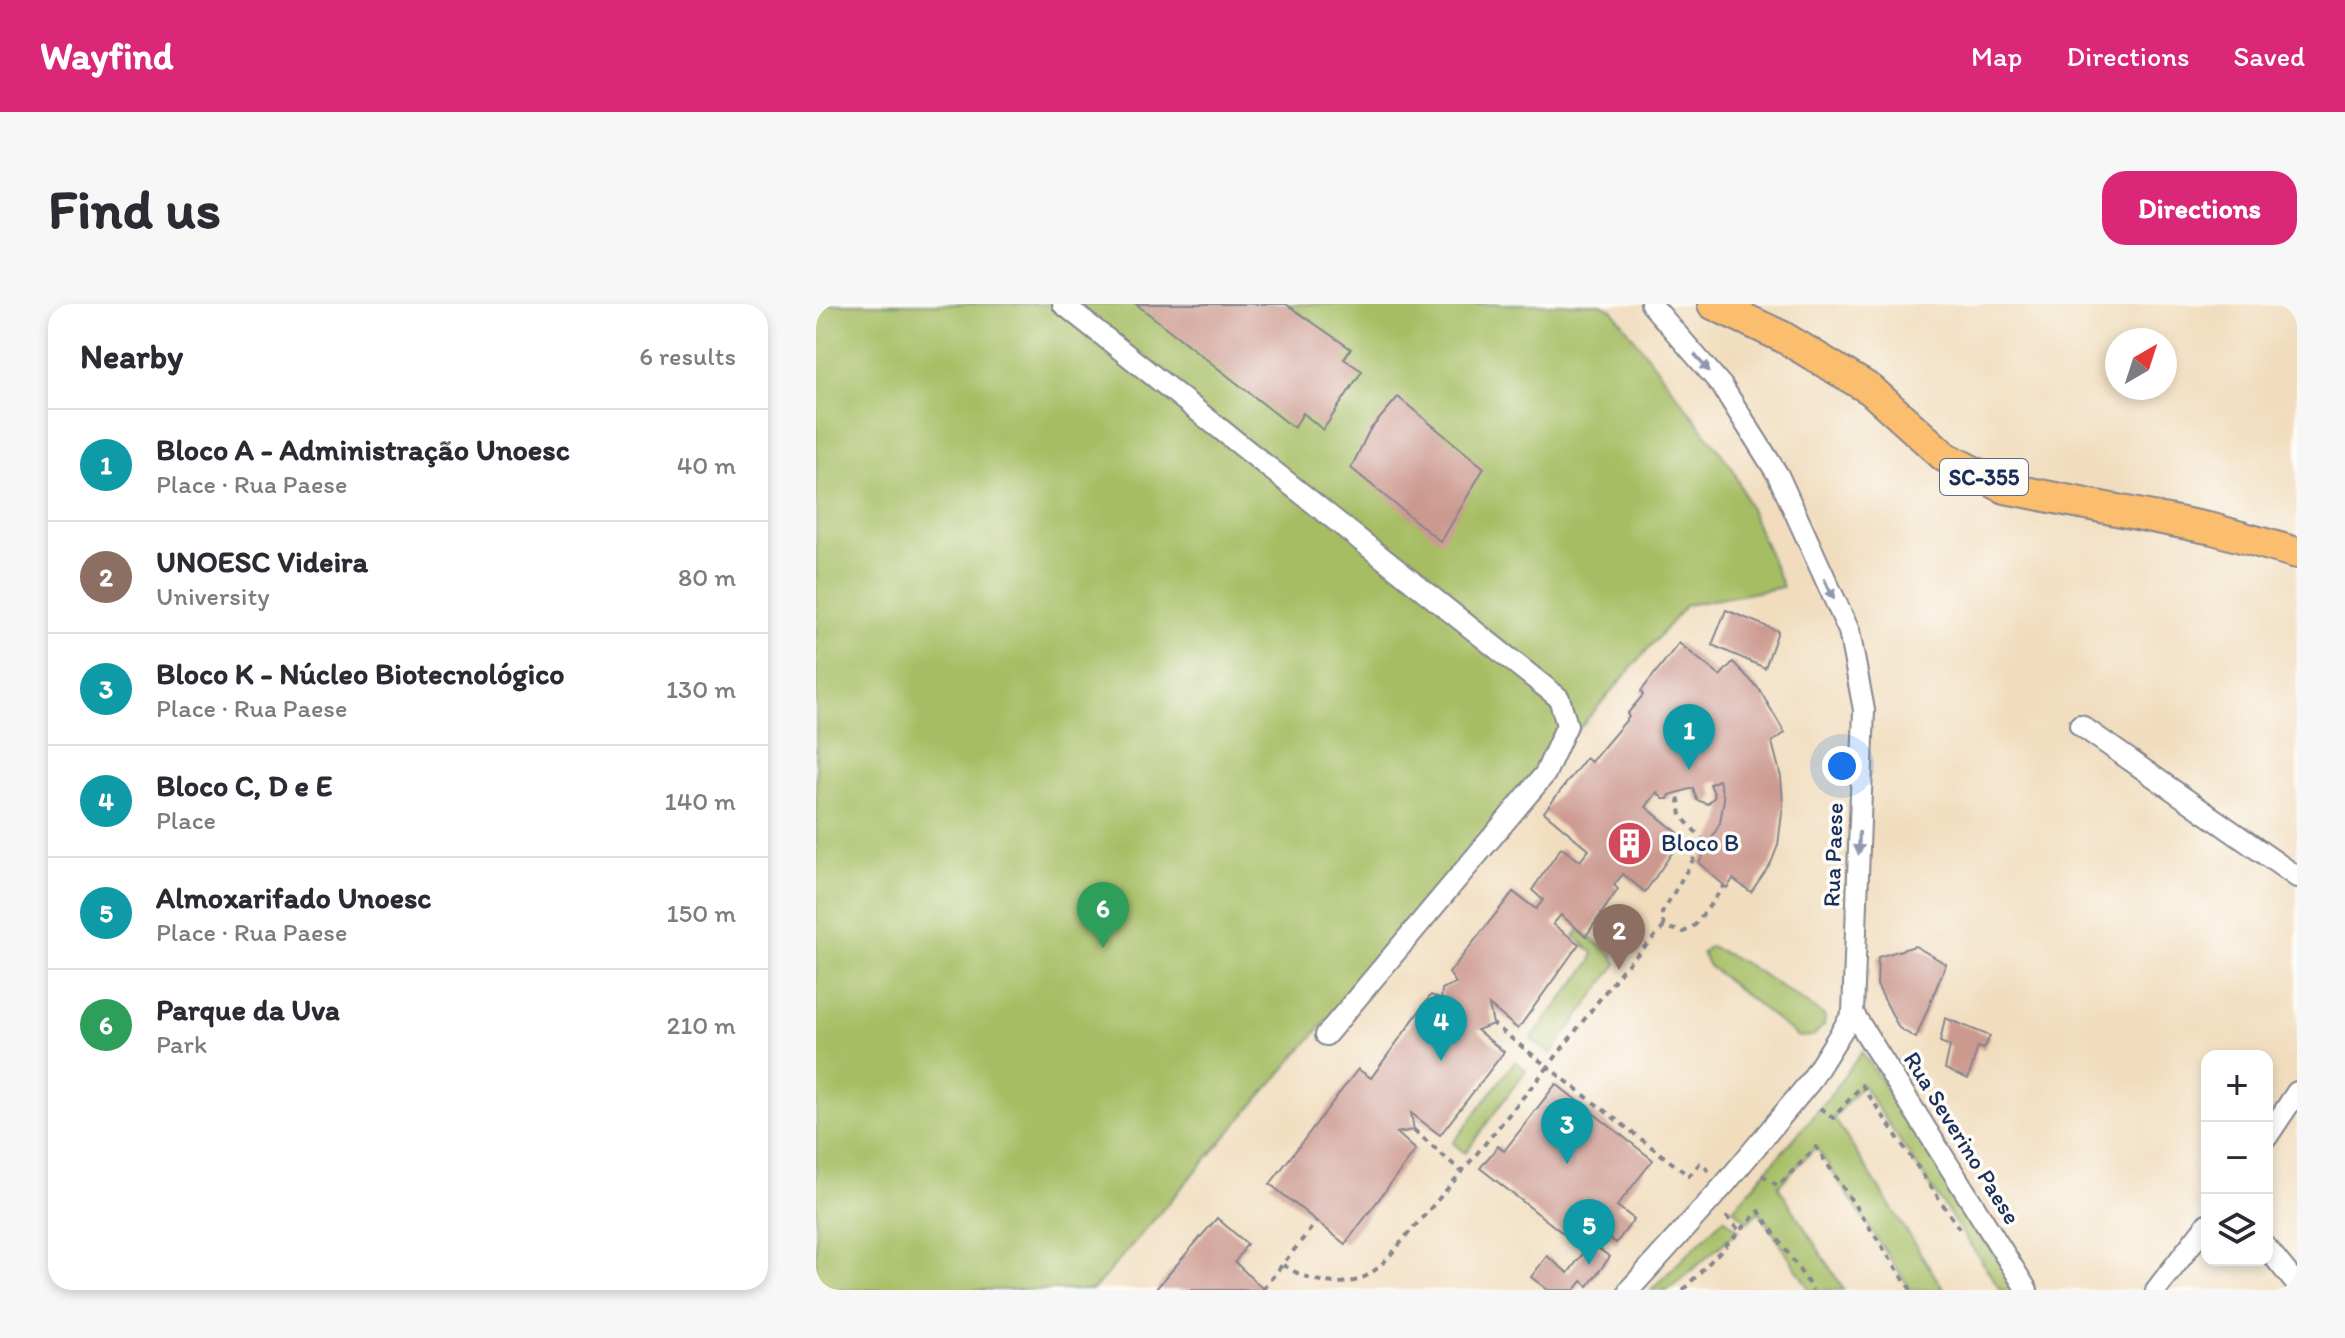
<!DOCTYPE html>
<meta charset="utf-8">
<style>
:root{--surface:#fff;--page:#f7f7f7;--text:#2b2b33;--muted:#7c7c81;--line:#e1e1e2;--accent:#db2777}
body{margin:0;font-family:Itim,sans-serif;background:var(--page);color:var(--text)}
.controls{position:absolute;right:24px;bottom:24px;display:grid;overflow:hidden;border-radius:16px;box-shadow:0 4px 12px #0003}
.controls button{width:72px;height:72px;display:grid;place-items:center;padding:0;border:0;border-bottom:2px solid var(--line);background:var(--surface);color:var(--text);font:40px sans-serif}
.compass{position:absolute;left:1289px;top:24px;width:72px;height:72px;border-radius:50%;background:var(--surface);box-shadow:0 4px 12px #0003;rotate:39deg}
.you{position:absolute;left:1026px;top:462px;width:28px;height:28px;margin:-20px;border:6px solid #fff;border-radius:50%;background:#1a73e8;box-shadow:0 0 0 12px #1a73e833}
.badge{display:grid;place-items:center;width:52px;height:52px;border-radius:50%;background:var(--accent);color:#fff;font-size:26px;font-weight:700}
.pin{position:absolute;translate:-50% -66px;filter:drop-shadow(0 2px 4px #0008)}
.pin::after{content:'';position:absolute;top:42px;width:28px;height:24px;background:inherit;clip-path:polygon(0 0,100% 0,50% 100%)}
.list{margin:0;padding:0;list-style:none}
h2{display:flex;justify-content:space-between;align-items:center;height:104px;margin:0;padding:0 32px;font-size:34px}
h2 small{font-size:26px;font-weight:400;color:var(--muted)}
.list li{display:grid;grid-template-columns:52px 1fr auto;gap:24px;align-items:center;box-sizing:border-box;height:112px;padding:0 32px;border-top:2px solid var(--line)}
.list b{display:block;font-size:30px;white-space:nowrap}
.list p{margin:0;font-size:26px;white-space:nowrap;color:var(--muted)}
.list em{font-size:26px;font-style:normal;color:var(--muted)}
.icon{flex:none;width:44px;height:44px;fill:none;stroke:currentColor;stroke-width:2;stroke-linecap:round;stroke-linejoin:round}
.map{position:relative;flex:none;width:1481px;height:986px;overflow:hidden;border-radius:24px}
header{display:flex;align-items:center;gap:48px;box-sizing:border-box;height:112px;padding:0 40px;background:var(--accent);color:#fff}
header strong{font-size:38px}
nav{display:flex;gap:44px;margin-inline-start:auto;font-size:28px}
.intro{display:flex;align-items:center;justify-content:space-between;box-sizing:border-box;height:192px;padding:0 48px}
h1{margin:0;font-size:56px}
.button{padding:20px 36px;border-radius:24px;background:var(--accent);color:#fff;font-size:28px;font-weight:700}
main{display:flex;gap:48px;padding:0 48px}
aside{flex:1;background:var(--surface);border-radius:24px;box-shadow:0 4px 12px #0003}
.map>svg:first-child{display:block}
.green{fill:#a6bd63;stroke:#607660;stroke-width:2}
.building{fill:#cc998f}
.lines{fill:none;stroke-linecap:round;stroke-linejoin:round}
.street-casing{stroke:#86868e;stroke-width:24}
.primary-casing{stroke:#86868e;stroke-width:34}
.path{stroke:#86868e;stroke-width:4;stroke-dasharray:6 6;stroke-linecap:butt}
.street{stroke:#fff;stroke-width:20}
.primary{stroke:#fbbe6e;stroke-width:30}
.oneway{fill:#8d97ae}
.labels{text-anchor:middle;stroke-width:7;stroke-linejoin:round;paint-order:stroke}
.shield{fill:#fdfcf7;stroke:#5f6c8c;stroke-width:2}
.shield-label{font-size:22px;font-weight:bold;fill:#1b2f5e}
.poi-label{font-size:24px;fill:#1b2f5e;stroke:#fdfcf7;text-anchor:start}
.street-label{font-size:24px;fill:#1b2f5e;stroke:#fdfcf7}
</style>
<header>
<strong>Wayfind</strong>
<nav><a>Map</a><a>Directions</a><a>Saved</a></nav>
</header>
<div class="intro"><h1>Find us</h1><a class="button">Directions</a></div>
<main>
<aside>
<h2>Nearby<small>6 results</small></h2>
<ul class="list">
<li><span class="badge" style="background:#0f9aa8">1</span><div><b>Bloco A - Administração Unoesc</b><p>Place · Rua Paese</p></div><em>40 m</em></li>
<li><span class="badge" style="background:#8d6e63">2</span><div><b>UNOESC Videira</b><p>University</p></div><em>80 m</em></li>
<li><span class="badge" style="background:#0f9aa8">3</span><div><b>Bloco K - Núcleo Biotecnológico</b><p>Place · Rua Paese</p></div><em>130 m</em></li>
<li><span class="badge" style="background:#0f9aa8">4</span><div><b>Bloco C, D e E</b><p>Place</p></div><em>140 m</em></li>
<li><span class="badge" style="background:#0f9aa8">5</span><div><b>Almoxarifado Unoesc</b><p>Place · Rua Paese</p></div><em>150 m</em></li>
<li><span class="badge" style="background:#2e9e5b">6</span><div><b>Parque da Uva</b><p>Park</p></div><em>210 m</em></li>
</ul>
</aside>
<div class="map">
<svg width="1481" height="986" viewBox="0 0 1481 986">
<rect width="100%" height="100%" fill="#fdfcf7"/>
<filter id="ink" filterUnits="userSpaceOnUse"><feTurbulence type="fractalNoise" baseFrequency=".0125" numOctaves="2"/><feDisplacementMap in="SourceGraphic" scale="16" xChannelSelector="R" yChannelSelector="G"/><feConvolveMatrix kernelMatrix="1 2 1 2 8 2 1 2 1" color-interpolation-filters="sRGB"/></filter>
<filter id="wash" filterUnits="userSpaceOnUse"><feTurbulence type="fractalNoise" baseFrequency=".006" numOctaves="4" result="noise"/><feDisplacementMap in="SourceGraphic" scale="32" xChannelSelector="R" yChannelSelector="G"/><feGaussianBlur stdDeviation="1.8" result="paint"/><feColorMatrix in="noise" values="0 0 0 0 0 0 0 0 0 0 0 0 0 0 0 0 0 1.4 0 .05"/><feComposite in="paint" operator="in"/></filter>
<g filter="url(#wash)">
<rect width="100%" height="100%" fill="#f1ddbe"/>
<g class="green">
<path d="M0 0H785L796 5 917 165 967 283 870 301 277 986H0Z"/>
<path d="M763 626 796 650 801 660 735 750 715 735 775 658 777 649 758 632Z"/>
<path d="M894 642 932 661 1009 712 1008 721 997 732 982 733 893 662 886 649Z"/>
<path d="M1046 748 1202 986H1185L1046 781 1018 814 1128 986H1095L1000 843 962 882 1028 986H994L943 907 932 918 917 905 1006 802Z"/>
<path d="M699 757 710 766 649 849 637 839Z"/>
<path d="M908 914 923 926 852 986H835Z"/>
</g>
<g id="blocks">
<g class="building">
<path d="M320 0H470L535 45 528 55 546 67 507 126 487 109 478 124Z"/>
<path d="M582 93 668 164 625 238 535 164 553 127Z"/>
<path d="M910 306 962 327 949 364 896 341Z"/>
<path d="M863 339 904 372 917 358 943 385 969 429 956 438 965 473 967 501 962 541 955 559 935 588 917 575 911 584 883 559 904 519 908 495 903 476 894 480 899 492 892 500 881 496 877 484 854 491 852 495H847L841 488 830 503 867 533 829 588 807 570 798 581 802 585 770 632 745 611 737 620 763 640 702 725 673 701 677 720 661 726 688 748 624 831 595 809 598 826 581 829 600 846 529 940 454 880 542 765 555 774 615 691 625 696 626 685 640 679 633 669 697 588 720 605 727 596 716 586 745 544 764 557 773 546 728 508 770 454 775 458 813 413 811 410 827 391 825 387Z"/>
<path d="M1099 642 1130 660 1100 734 1083 724 1061 681 1062 653Z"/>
<path d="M1129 714 1174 732 1168 745 1162 743 1152 775 1129 765 1134 742 1124 738Z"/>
<path d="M740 780 837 856 801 902 818 915 800 939 783 925 767 945 664 864 682 842 688 847Z"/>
<path d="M401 914 431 940 419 958 448 986H339Z"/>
<path d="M775 939 794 953 772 982 766 977 759 986H732L715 973 731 952 752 969Z"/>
</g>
</g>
</g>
<g filter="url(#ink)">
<use href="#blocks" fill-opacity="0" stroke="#86868e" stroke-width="2"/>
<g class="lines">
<defs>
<g id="street">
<path d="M247 0 743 394 751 421 729 470 510 731"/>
<path d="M1264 421 1481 573"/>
<path d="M1037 709 1211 986"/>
<path d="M1451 833 1481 788"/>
<path d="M1451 944 1481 981"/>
<path d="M813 986 909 880 994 778 1037 709 1048 406 1033 327 962 171 906 82 835 0"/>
<path d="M1340 986 1391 920"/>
</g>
<path id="primary" d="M897 0 967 33 1055 86 1129 153 1189 184 1397 225 1481 249"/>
</defs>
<use href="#street" class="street-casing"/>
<use href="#primary" class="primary-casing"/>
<g class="path">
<path d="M848 623 846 609 888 537 865 512 862 488"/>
<path d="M1004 804 1017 814 1046 781 1145 927"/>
<path d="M598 826 646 868"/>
<path d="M893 867 884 859 873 872 732 763 806 666 848 623 868 628 879 621 909 581"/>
<path d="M946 871 962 882 1000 843 1095 986"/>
<path d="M910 912 923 926"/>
<path d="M467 961C489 975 518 985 544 975 565 967 582 941 597 924 644 872 687 817 732 763L677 720"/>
<path d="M447 985 501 917"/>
<path d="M867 986 943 907 997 986"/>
</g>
<use href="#street" class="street"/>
<use href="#primary" class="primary"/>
</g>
<defs><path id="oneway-solid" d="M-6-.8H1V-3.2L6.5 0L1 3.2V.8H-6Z" transform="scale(2)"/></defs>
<g class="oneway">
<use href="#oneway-solid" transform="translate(886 59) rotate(49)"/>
<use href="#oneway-solid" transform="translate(1013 285) rotate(65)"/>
<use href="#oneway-solid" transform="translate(1043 539) rotate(92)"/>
</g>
</g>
<defs>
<symbol id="building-disc" viewBox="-11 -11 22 22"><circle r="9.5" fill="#d1495b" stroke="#fdfcf7"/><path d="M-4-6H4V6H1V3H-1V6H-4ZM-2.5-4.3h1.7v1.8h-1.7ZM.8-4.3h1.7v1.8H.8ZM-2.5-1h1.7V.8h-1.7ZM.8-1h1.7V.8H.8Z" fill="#fff"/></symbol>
</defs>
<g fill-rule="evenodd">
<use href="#building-disc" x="788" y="514" width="51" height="51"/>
</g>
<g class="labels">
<rect class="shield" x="1124" y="155" width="88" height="36" rx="6"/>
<g class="shield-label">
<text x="1168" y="181">SC-355</text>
</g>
<g class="poi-label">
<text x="845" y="547">Bloco B</text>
</g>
<g class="street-label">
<text transform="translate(1017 551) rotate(-88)" y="8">Rua Paese</text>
<text transform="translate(1146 834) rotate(58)" y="8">Rua Severino Paese</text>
</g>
</g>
</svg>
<div class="controls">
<button>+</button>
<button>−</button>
<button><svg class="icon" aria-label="layers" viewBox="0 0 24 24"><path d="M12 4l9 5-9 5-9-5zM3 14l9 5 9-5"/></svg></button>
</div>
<svg class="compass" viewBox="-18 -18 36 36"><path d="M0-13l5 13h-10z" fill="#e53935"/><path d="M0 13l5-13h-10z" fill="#7c7c81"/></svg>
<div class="you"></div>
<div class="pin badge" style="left:873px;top:466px;background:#0f9aa8">1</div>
<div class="pin badge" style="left:803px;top:666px;background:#8d6e63">2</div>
<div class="pin badge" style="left:751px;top:860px;background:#0f9aa8">3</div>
<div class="pin badge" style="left:625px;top:757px;background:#0f9aa8">4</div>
<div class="pin badge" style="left:773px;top:961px;background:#0f9aa8">5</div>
<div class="pin badge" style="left:287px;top:644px;background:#2e9e5b">6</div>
</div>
</main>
